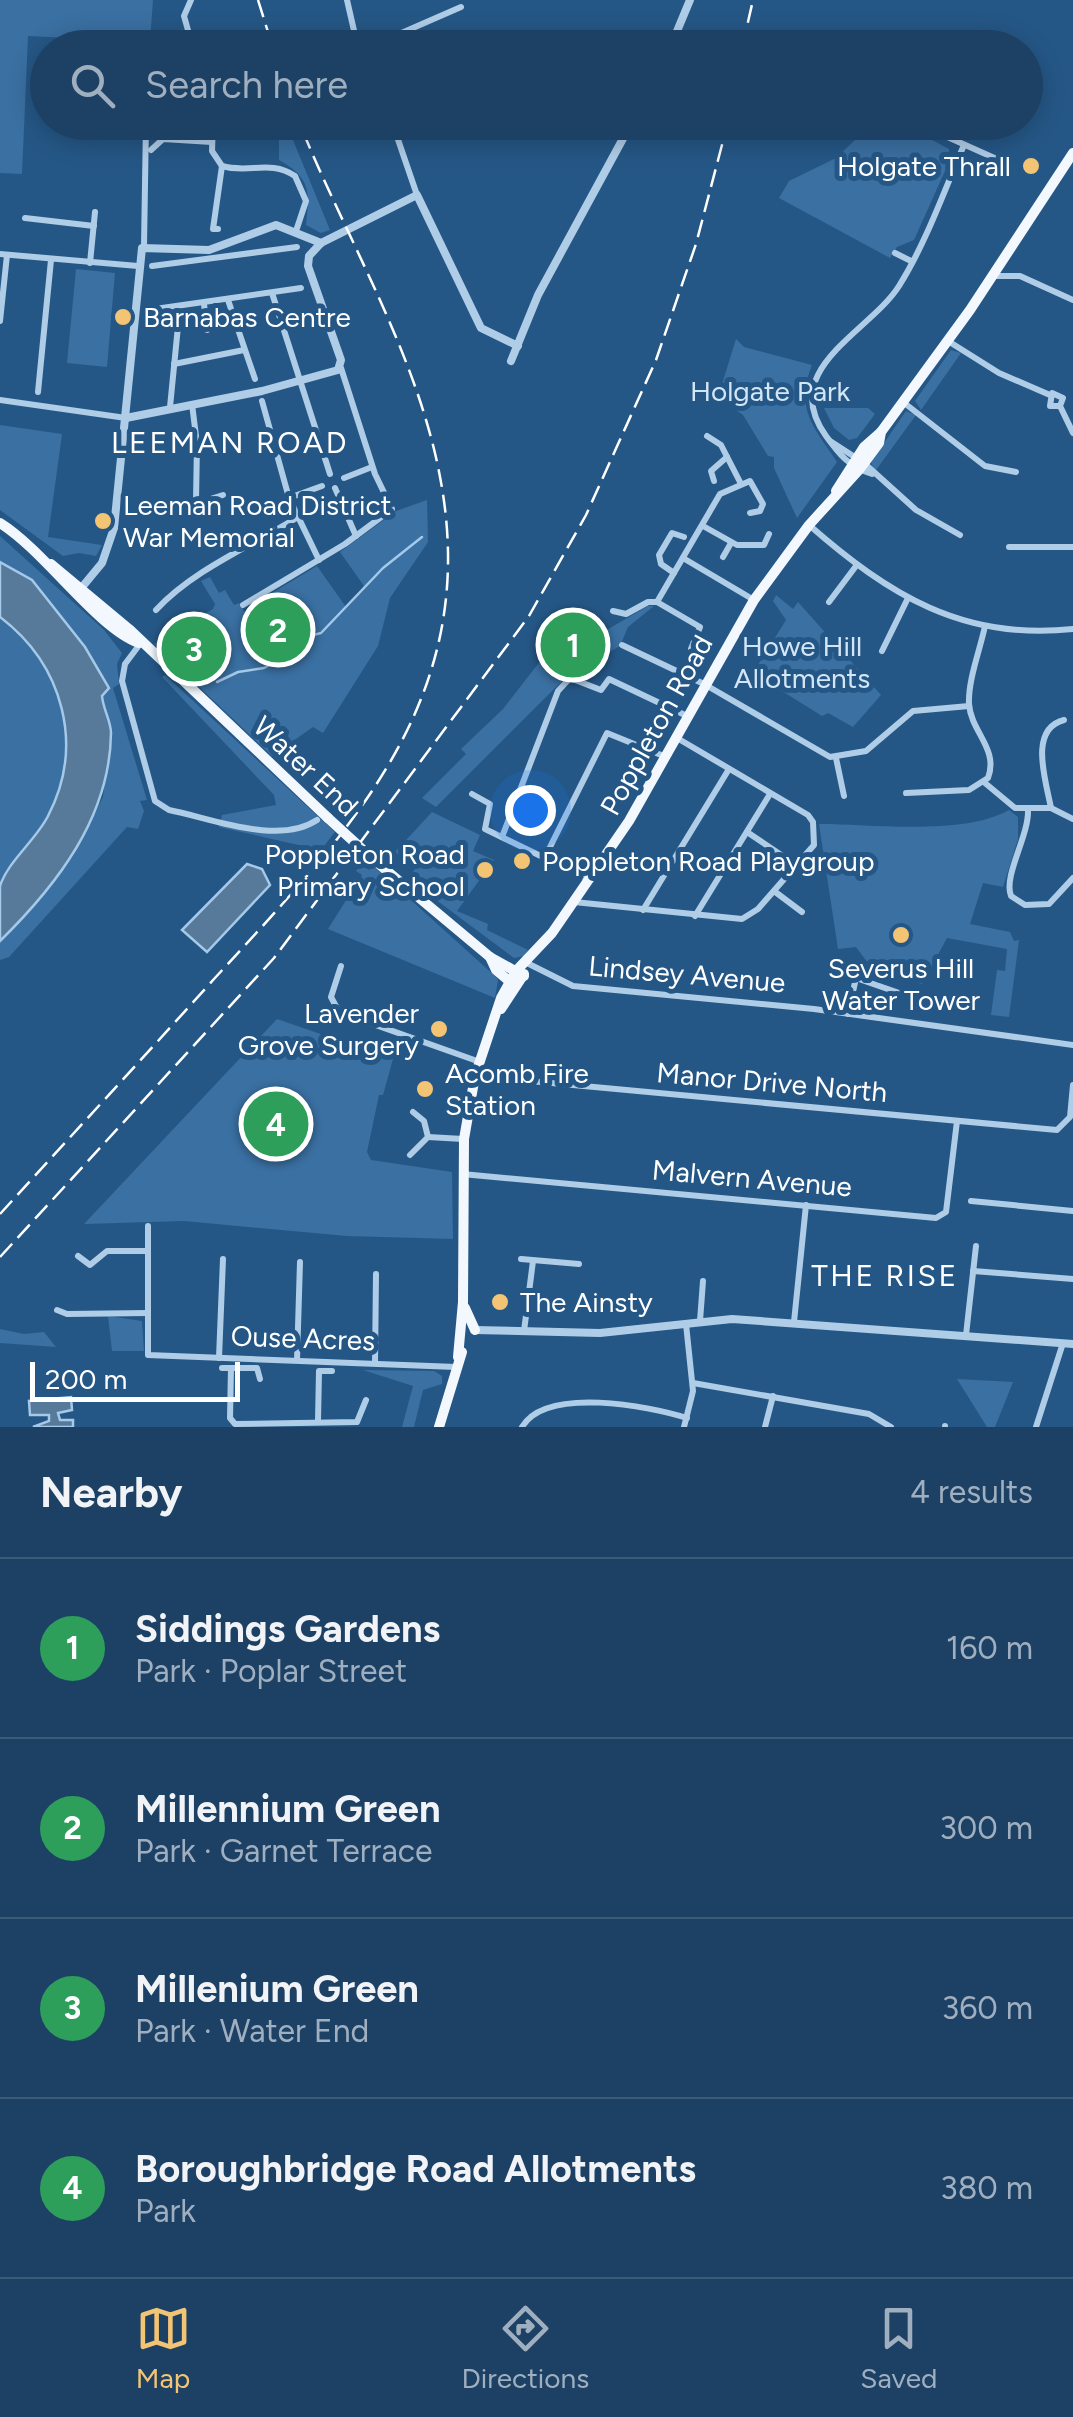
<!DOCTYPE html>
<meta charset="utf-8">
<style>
:root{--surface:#1c4164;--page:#294c6d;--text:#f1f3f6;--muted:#a0afbf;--line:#3a5a78;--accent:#f2c474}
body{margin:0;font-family:Figtree,sans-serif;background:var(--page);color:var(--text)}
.scale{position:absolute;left:30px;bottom:25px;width:210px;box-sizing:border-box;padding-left:10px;border:5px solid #fff;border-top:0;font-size:28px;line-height:35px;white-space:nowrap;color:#fff;-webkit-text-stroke:8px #255786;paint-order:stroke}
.you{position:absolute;left:530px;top:810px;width:35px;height:35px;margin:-25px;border:8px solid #fff;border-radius:50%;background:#1a73e8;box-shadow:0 0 0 15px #1a73e833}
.badge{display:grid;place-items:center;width:65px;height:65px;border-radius:50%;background:var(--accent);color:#fff;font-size:32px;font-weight:700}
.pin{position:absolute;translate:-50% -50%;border:5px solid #fff;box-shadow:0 2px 10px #0006}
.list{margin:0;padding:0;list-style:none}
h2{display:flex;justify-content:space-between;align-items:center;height:130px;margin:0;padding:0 40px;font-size:42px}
h2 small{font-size:32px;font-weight:400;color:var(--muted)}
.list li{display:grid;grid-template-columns:65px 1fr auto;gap:30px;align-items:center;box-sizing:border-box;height:180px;padding:0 40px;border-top:2px solid var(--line)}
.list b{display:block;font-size:38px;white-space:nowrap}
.list p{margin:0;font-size:32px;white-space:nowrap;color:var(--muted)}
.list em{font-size:32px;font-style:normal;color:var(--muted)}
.icon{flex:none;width:55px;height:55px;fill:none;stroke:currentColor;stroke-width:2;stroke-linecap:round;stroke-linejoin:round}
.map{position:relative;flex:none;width:1073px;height:1427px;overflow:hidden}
.search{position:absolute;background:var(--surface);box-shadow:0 5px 25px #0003;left:30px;right:30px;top:30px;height:110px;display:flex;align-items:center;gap:25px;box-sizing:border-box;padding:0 35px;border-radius:55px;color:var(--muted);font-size:38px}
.sheet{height:850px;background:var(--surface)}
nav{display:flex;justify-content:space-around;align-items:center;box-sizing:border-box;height:140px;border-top:2px solid var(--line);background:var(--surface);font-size:28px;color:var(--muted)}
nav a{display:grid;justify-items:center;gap:5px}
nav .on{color:var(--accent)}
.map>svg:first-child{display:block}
.green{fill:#3a70a2}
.water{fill:#57799a;stroke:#a4c9e9;stroke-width:2.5}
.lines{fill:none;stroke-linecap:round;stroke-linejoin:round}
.stream{stroke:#a4c9e9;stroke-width:2.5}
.minor{stroke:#b0cde8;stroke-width:6}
.tertiary{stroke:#b0cde8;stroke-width:8}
.primary{stroke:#f2f8fe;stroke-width:10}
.rail{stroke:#fff;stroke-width:2.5;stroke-dasharray:18 8;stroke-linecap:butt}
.primary-bridge{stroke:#f2f8fe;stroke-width:10}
.poi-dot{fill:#f2c474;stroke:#255786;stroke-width:4}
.labels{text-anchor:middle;stroke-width:10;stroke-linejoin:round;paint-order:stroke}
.poi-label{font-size:28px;fill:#fff;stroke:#255786;text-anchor:start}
.park-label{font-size:28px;fill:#d3e6f6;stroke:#255786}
.street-label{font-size:28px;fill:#fff;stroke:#255786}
.neighbourhood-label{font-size:30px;letter-spacing:2.5px;fill:#fff;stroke:#255786}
</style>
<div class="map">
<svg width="1073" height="1427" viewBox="0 0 1073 1427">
<rect width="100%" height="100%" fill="#255786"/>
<g class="green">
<path d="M0 0H153L150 42 28 36 22 174 0 173Z"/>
<path d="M274 123H286L330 230 321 233 306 225C310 192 311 178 279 160V134Z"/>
<path d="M873 123H921L919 133 949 149V162L914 240 897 247 890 258 779 198 789 181 836 158Z"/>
<path d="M76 269 115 273 107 367 67 363Z"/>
<path d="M736 339 744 347 812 365C794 410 815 428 837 462L797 518 774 468V457L768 456 743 415 718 397Z"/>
<path d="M951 350 961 353 921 410 915 401Z"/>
<path d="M824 408H868L875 414 857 438 849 440 834 428Z"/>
<path d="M906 411 916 415 876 470 873 468 871 462Z"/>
<path d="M0 425 62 434 48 537 102 545 96 556 79 553 63 556 0 510Z"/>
<path d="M427 500 428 542 390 598 378 646 323 733 313 727 272 756 154 644 213 609 215 604 201 581 210 577 219 593 225 590 234 605 239 603 244 611 262 610 261 602 267 596 317 566 346 607 364 586 340 552 396 511Z"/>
<path d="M0 536 104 630 122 653 117 664 119 684 113 688 147 800 140 801 144 811 138 829 127 827 9 957 0 960V941L72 858 103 797 110 724 102 695 109 688 85 646 31 580 0 562Z"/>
<path d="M776 595 793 609 798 602 881 695 853 727 828 713 822 716 753 673 786 620 773 601Z"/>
<path d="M648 606H654L628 627 620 646 572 673 556 687 436 807 422 798 466 754 461 749 503 709 580 610 598 635Z"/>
<path d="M0 617C63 664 85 745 48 816 36 841 16 864 0 886Z"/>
<path d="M165 675 335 832 321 850 219 827 222 815 276 805 274 795 162 677Z"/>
<path d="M1009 810 1018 817V839L1003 887 983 883 970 924 1010 932 1014 941 1019 940 1009 1017 991 1015 997 970 1005 971 1007 949 947 938 922 984 870 966 856 947 838 949 819 824C873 824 963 836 1009 810Z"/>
<path d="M432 812 480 835 473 851 494 860 457 911 488 924 487 930 528 950 524 956 514 958 408 879 415 869 395 852Z"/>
<path d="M362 864 369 870 373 866 495 976 498 980 495 998 328 929 362 875 356 871Z"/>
<path d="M277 1019 393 1059 383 1095H379L367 1152 371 1160 452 1172 453 1239 347 1236 184 1221 84 1224Z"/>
<path d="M108 1316 142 1321 144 1351H112Z"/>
<path d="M0 1329 24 1334 44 1332 56 1347 0 1343Z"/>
<path d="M363 1370 434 1371 442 1376V1384L423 1390 414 1427H402L413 1386Z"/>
<path d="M957 1379 1013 1382 995 1427H987Z"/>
</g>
<g class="water">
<path d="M0 562 32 580 85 647 109 688 102 696C103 709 111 721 111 733 110 817 57 885 0 941 0 925 0 901 0 886 8 861 36 840 48 816 85 745 63 665 0 617Z"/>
<path d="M247 864 262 869 270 885 207 952 182 930Z"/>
<path d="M71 1397 72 1410 58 1413 60 1420H73V1427H33L49 1421V1415H30L29 1401Z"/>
</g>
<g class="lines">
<path class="stream" d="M217 682 238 672 264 668 289 655 302 638 321 633 383 568 422 537"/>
<g class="minor">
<path d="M191 0 184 16 193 48"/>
<path d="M347 0 358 48"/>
<path d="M193 46 221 37"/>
<path d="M151 48 152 42"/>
<path d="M367 48 461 7"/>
<path d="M432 48 462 35 471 48"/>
<path d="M213 122 212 151 222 166C249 174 270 159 295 176L306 201 296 231"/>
<path d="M392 122 417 195"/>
<path d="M923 126 1010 165"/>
<path d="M151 150 163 139 212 142"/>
<path d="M25 218 94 226"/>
<path d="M218 229H213L222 166"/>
<path d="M144 246 146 122"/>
<path d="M895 253 911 261"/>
<path d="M0 254 138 266"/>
<path d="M90 263 95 212"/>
<path d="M152 266 297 247"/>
<path d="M991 276H1020L1073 300"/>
<path d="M272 293 330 474"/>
<path d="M228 300 255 379"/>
<path d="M204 304 207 330"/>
<path d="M148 310 301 288"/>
<path d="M0 321 7 255"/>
<path d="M948 341 999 373 1050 395"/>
<path d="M174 364 244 350"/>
<path d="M38 392 51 260"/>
<path d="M0 400 126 418"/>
<path d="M262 401 289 498 319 560"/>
<path d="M903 402 985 466 1016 472"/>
<path d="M192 404 197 444 196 501"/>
<path d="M1060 406H1050L1052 393 1063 398 1060 406 1073 433"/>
<path d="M170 407 180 306"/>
<path d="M707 436 721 445 740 482"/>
<path d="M830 441 864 463 916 510 960 535"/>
<path d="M872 474C849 467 839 454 826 436 777 369 870 332 899 286 926 243 944 191 964 145"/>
<path d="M344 478 372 467"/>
<path d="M714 481 711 471 727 457"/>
<path d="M335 488 356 536"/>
<path d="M176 510 223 495"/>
<path d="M253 511 322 486"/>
<path d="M809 525C889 595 963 641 1073 629"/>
<path d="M703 526 737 545H764L769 534"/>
<path d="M1009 547H1073"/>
<path d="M723 557 731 543"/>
<path d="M683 558 754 600"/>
<path d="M674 573 661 564 659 555 672 533 684 537"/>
<path d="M657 602 720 494 750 481 763 504 760 511 750 513"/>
<path d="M657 602 700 627 691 649"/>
<path d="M829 602 856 566"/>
<path d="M243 605 345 544 392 509 375 474 341 368"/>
<path d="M156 610C193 570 251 546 298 517"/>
<path d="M613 611 626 614 648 602H657"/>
<path d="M140 644 125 664 122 681 155 801 169 810C211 818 278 846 317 820"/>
<path d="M622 645 704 684 830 757 866 751 913 711 969 706"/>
<path d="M882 651 907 600"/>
<path d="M836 758 844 796"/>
<path d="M985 783 1015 808H1051L1073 819"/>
<path d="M906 793 969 790 988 778C999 749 971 732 969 704 968 680 980 650 985 626"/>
<path d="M472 794 490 804 485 829 588 879"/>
<path d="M1051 808C1046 781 1028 729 1064 720"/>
<path d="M1028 810C1029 836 1003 876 1011 896L1025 905 1049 904 1073 878"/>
<path d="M747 832 796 865"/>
<path d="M502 837 558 691 570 678 601 690 609 679 687 716"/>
<path d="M545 857 607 733 666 757"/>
<path d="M774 891 802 912"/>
<path d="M574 902 742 919 758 909 814 845 813 822 808 815 677 738"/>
<path d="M643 910 729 769"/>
<path d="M695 916 770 794"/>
<path d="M527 963 573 986 814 1009 1073 1045"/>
<path d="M341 966 331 997 339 1012 480 1062"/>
<path d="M848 1014 856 978 905 995"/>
<path d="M475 1076 1057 1130 1070 1117 1073 1085"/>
<path d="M428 1137 463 1139"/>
<path d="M410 1155 428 1137 424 1121 413 1112"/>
<path d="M462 1174 936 1218 946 1212 957 1121"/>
<path d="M971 1201 1073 1211"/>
<path d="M148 1226V1355L456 1367"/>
<path d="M78 1256 90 1265 107 1251H148"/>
<path d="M521 1259 579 1264"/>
<path d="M973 1271 1073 1279"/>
<path d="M57 1310 67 1314 148 1313"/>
<path d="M700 1321 703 1281"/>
<path d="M794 1322 806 1205"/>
<path d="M524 1331 533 1261"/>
<path d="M966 1335 976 1246"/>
<path d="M219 1358 223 1259"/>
<path d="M297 1360 300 1262"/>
<path d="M375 1363 376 1274"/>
<path d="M222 1368H257L260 1379"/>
<path d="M231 1368 230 1418 235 1424 357 1422 366 1400"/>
<path d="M693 1383 869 1414 891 1427"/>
<path d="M318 1421 319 1371H332"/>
<path d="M945 1426V1427"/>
<path d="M522 1427C546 1386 649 1406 687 1418"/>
<path d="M684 1427 693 1391 686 1324"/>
<path d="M765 1427 773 1396"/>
<path d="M1036 1427 1063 1343"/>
</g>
<g class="tertiary">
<path d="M670 48 690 0"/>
<path d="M511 361 538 295 632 122"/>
<path d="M126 418 262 391 338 370 341 360 308 266 309 256 321 243 417 195 481 328 518 346"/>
<path d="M78 592 102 563 114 528 142 248 209 250 276 225 321 243"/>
<path d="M474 1330 600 1333 732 1319 1073 1344"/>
</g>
<g class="primary">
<path d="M836 491 864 447 881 432"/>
<path d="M0 523C45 551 97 628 139 643"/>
<path d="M51 564 129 629 328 818"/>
<path d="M374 860 490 957 524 976"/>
<path d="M490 957 496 970 515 986"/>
<path d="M501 1009 524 974"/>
<path d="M465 1308 475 1330"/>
<path d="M458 1357 463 1302 464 1139 475 1076 501 998 516 971 552 933 629 821 754 600 809 525 859 470 879 443 881 432 970 310 1073 153"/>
<path d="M439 1427 462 1352"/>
</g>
<g class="rail">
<path d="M258 0 273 48"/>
<path d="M742 48 753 0"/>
<path d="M0 1214C71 1136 143 1058 214 979 347 834 478 703 442 488 421 360 347 241 299 122"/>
<path d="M0 1257 274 958 529 616 586 515 656 360 696 244 728 122"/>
</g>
<path class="primary-bridge" d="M328 818 374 860"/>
</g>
<g class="poi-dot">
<circle cx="1031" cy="166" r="10"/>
<circle cx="123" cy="317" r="10"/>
<circle cx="103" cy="521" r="10"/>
<circle cx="522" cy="861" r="10"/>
<circle cx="485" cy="870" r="10"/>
<circle cx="901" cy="935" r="10"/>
<circle cx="439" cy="1029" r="10"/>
<circle cx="425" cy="1089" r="10"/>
<circle cx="500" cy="1302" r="10"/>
</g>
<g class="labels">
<g class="poi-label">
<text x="1011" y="176" text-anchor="end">Holgate Thrall</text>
<text x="143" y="327">Barnabas Centre</text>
<text x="123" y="515">Leeman Road District<tspan x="123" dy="32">War Memorial</tspan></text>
<text x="465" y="864" text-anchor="end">Poppleton Road<tspan x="465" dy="32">Primary School</tspan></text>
<text x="542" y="871">Poppleton Road Playgroup</text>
<text x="901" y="978" text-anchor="middle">Severus Hill<tspan x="901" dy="32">Water Tower</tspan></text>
<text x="419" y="1023" text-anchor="end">Lavender<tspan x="419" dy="32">Grove Surgery</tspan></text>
<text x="445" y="1083">Acomb Fire<tspan x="445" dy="32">Station</tspan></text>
<text x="520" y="1312">The Ainsty</text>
</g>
<g class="park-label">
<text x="770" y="401">Holgate Park</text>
<text x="802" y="656">Howe Hill<tspan x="802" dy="32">Allotments</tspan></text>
</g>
<g class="street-label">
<text transform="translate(656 725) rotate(-61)" y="10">Poppleton Road</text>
<text transform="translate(306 766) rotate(43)" y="10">Water End</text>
<text transform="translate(687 974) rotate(5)" y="10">Lindsey Avenue</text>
<text transform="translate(772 1082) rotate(5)" y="10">Manor Drive North</text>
<text transform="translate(752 1178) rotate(5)" y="10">Malvern Avenue</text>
<text transform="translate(303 1338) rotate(2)" y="10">Ouse Acres</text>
</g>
<g class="neighbourhood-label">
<text x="230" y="453">LEEMAN ROAD</text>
<text x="885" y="1286">THE RISE</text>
</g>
</g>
</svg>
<div class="scale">200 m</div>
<div class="you"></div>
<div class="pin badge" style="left:573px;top:645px;background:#2e9e5b">1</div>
<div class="pin badge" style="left:278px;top:630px;background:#2e9e5b">2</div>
<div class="pin badge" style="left:194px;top:649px;background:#2e9e5b">3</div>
<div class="pin badge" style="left:276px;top:1124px;background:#2e9e5b">4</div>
<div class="search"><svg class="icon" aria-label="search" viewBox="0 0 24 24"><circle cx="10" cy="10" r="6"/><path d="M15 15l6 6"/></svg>Search here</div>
</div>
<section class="sheet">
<h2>Nearby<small>4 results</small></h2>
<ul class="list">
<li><span class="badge" style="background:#2e9e5b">1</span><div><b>Siddings Gardens</b><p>Park · Poplar Street</p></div><em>160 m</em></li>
<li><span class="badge" style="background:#2e9e5b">2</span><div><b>Millennium Green</b><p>Park · Garnet Terrace</p></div><em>300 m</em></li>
<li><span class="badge" style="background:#2e9e5b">3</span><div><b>Millenium Green</b><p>Park · Water End</p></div><em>360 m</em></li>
<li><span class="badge" style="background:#2e9e5b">4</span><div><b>Boroughbridge Road Allotments</b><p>Park</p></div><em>380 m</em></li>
</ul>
</section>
<nav>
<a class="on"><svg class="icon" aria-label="map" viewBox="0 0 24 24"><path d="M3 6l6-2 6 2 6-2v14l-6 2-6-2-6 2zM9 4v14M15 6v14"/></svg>Map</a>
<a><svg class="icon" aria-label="directions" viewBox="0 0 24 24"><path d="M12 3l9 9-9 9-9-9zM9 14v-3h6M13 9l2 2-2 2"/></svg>Directions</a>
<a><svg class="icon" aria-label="saved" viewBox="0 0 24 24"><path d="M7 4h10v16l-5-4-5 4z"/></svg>Saved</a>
</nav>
